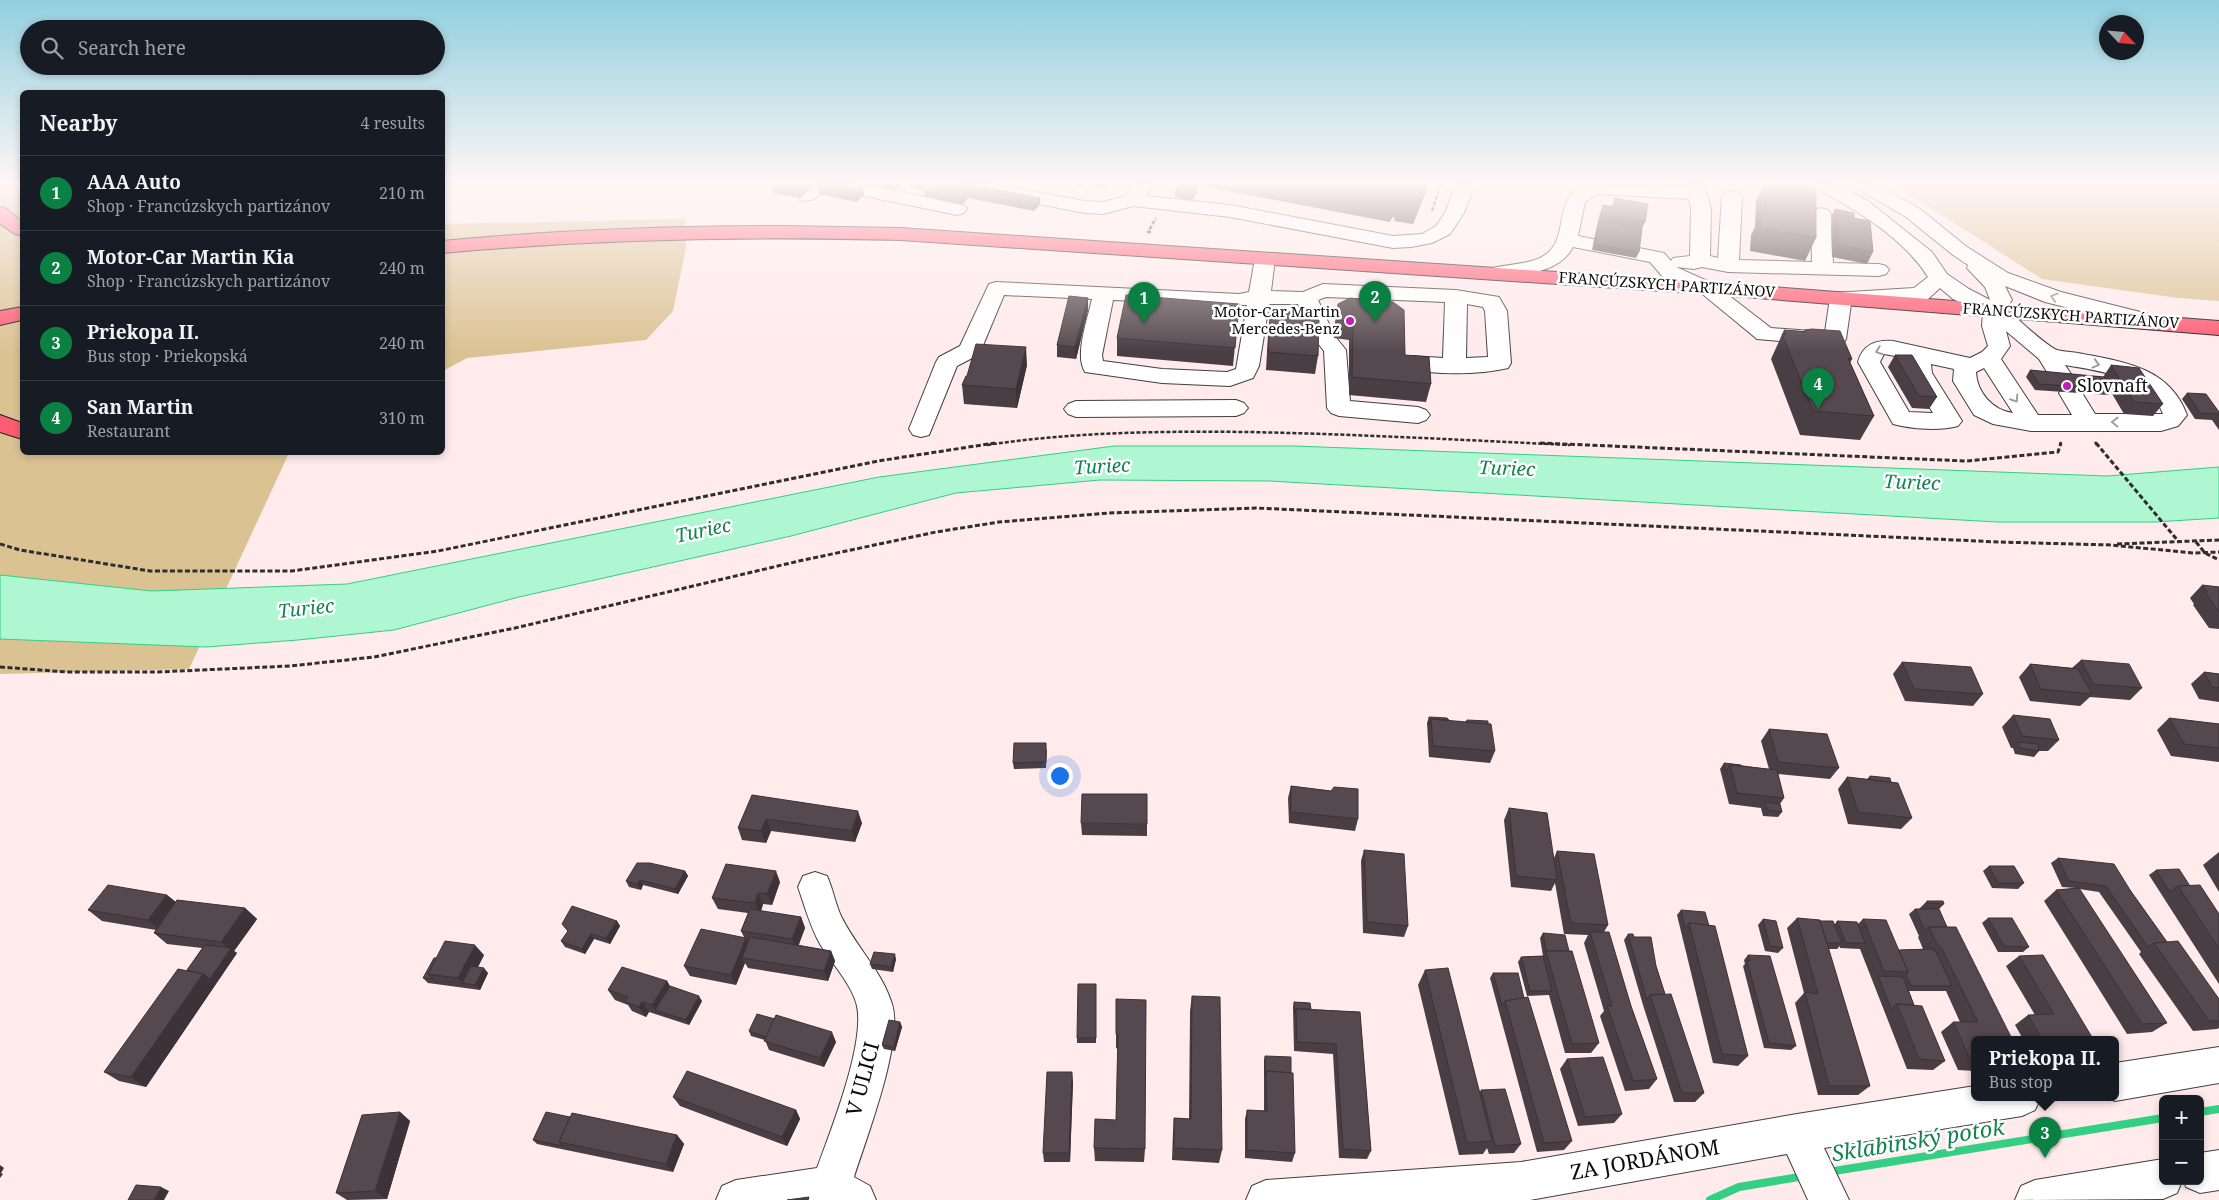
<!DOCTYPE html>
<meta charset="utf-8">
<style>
:root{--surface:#171b24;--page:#20242c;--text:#f1f3f6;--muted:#9ea1a6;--line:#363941;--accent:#0b8043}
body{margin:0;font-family:"Noto Serif",serif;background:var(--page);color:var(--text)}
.controls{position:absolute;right:15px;bottom:15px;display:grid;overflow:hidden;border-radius:8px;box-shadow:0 2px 8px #0003}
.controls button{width:45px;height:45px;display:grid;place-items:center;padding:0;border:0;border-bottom:1px solid var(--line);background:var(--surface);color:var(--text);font:25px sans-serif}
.compass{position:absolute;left:2099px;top:15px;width:45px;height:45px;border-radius:50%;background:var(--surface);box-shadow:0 2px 8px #0003;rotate:116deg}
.you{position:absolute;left:1059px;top:775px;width:18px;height:18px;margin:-12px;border:4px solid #fff;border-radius:50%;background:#1a73e8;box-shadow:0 0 0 8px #1a73e833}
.badge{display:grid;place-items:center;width:32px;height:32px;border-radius:50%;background:var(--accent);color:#fff;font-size:16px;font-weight:700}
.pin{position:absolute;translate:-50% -41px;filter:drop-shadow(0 1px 2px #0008)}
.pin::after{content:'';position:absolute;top:26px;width:18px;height:15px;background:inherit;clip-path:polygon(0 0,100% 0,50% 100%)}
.popup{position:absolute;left:1971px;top:1036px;width:148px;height:65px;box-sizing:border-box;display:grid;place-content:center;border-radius:8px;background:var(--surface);filter:drop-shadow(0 1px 4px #0005);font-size:16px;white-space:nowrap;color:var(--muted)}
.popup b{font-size:19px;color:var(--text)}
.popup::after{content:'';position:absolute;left:50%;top:100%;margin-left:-10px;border:10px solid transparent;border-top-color:var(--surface)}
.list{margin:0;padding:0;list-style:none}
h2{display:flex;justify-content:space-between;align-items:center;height:65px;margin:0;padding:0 20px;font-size:21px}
h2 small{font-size:16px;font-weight:400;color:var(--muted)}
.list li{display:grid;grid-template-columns:32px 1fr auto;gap:15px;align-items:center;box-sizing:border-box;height:75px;padding:0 20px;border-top:1px solid var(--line)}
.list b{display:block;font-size:19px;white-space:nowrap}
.list p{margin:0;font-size:16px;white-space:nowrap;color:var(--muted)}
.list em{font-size:16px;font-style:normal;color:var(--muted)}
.icon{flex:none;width:28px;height:28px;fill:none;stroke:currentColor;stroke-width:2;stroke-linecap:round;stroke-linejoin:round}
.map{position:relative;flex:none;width:2219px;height:1200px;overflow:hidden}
.search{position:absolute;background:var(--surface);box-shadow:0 2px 8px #0003;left:20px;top:20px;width:425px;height:55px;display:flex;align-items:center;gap:12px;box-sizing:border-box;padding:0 18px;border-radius:28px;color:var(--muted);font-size:19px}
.panel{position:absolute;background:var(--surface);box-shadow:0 2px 8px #0003;left:20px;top:90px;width:425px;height:365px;border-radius:8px}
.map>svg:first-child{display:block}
.forest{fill:#dbc293}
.water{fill:#aef7d2;stroke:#33d083}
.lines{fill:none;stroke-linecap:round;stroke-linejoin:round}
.stream{stroke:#33d083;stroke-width:8}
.minor-casing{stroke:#3f3f3f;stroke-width:2}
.major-casing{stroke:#1d1d1d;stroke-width:2}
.path-far1{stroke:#2e2e2e;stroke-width:2.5;stroke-dasharray:4 2;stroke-linecap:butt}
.path{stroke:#2e2e2e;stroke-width:3;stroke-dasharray:5 2.5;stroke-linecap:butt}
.minor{fill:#fff;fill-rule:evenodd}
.major{fill:#fc5d72;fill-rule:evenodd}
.wall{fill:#493e43}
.shaded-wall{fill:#3c3237}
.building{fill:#55484e;stroke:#3c3237}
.oneway{stroke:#9e9e9e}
.poi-dot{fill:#be21b4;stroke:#fff;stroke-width:2}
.labels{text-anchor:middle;stroke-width:5;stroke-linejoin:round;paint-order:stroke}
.far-street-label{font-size:15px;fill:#0c0c0c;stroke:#fff}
.far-poi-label{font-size:15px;fill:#0c0c0c;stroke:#fff;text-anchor:end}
.poi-label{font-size:18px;fill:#0c0c0c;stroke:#fff;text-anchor:start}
.water-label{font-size:19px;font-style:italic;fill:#138350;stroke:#fff}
.near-street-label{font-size:21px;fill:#0c0c0c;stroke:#fff}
.near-water-label{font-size:22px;font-style:italic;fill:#138350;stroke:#fff}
</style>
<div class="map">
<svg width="2219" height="1200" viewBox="0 0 2219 1200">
<rect width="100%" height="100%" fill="#ffeaec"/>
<g class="forest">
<path d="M0 184H22V452L289 453 189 669 0 674Z"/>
<path d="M1893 184H2219V301L2178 298 2042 279Z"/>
<path d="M685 219 686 248 673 311 646 340 467 358 443 371V224Z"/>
</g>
<path class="water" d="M1114 446H1294L2107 476 2219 467V518L2155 522H1997L1269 481 1100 480 956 493 791 536 519 597 394 630 298 640 206 647 0 639V575L152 591 347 584 879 477Z"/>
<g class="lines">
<g class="stream">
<path d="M2200 1112 2219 1109"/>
<path d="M1828 1172 2163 1118"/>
<path d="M1710 1200 1739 1187 1805 1176"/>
</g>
<defs>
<g id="minor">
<path d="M809 184H862L957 203 964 205 967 209 964 213 957 215 836 190 828 186C820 196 813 203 800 200L797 196Z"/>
<path d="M955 184H993L1085 201 1103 202 1126 196 1134 184H1152L1146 196 1230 205 1393 236 1422 234 1436 226 1445 213 1456 184H1475L1464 213 1450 234 1432 243 1411 247 1393 248 1230 217 1133 206 1103 214 1085 213 965 190 958 188Z"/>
<path d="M1589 184 1686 188V184H1704L1711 209 1710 256 1718 258 1722 197 1725 193 1732 191 1739 193 1742 197 1739 260 1812 262 1811 214 1814 210 1821 208 1828 210 1831 214 1833 263 1879 264 1886 266 1889 270 1886 274 1879 276 1728 272 1702 267 1694 269 1676 267 1714 284 1771 328 1825 332 1830 298 1833 293 1914 288 1928 277C1903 237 1857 211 1816 188L1814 184H1836L1868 201 1932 252 1947 274 1969 289 1990 300 1985 287 1967 268 1968 265 1953 255 1906 217 1856 188 1853 184H1876L1920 209 1967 247 2008 273 2061 292 2160 317 2163 322 2160 327 2152 329 2045 302 2005 286 2012 300 2006 309C2016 317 2046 346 2057 350 2065 352 2075 352 2083 354 2127 362 2170 369 2187 415L2178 426 2161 431H2031L1993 424 1974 415 1953 381 1954 369 1931 364 1932 373 1962 421 1958 426C1940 431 1911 429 1893 424L1858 362C1863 344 1876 340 1893 341L1970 358 1982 352 1988 346 1982 326 1983 313 1953 299 1940 288 1928 299 1920 300 1851 304 1846 339 1843 344 1835 346 1757 339 1700 292 1662 276 1650 262 1573 247C1559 274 1522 274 1496 279L1489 277 1486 273 1489 269C1506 264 1530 265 1545 255 1572 236 1549 198 1589 184ZM1597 194 1689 199 1691 209 1690 256 1673 258 1671 261 1664 253 1578 236 1585 202ZM2006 331 2039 359 2055 385 2063 387 2071 385 2075 380 2065 365C2100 371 2150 377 2163 414H2095L2079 388 2071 386 2063 388 2059 393 2072 415H2038L2001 359 2010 346ZM1884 354 1911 359C1903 372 1926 400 1933 413L1909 412 1880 362ZM1984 368 2013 413C1992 410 1977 392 1976 372Z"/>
<path d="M1265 253 1272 255 1275 259 1271 291 1303 292 1323 284 1456 290 1499 297 1507 311 1511 363 1508 368C1479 375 1433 375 1404 368L1401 363 1404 358 1412 356 1443 358 1445 302 1326 297 1318 300 1334 335 1346 350 1350 401 1418 407 1426 410 1430 415 1426 420 1418 423 1339 416 1331 413 1327 408 1324 351 1313 337 1298 304H1269L1259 366 1253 378 1230 386 1162 383 1085 372C1074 355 1088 318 1092 299L1004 295 981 350 978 355 957 366 929 435 921 437 913 435 909 429 936 362 939 357 960 346 989 284 996 282 1239 294 1249 292 1255 259 1258 255ZM1113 300 1247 305 1236 369 1227 372 1162 369 1103 361 1102 355ZM1467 304 1483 307 1485 311 1488 357 1466 358Z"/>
<path d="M1236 400 1244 403 1248 408 1244 413 1236 416 1076 417 1068 414 1064 409 1068 404 1076 401Z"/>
<path d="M815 872 827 876C833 889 835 903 841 916 856 947 882 971 892 1004 904 1041 866 1139 854 1177L870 1186 876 1200H716L722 1186 736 1180 817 1168C831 1130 865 1044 857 1006 853 986 831 962 820 944 810 926 805 907 798 887L803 876Z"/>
<path d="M2219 1047V1083L2115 1101 2106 1097H2115V1063Z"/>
<path d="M1975 1086V1097H2041L2035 1110 2022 1116 1824 1148 1849 1200H1808L1787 1154 1530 1200H1246L1252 1186 1266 1180 1521 1162 1797 1114Z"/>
<path d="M2219 1150V1190L2200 1193 2186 1187 2184 1181H2200V1153Z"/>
<path d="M2163 1159V1181H2182L2177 1193 2163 1199 2015 1200 2021 1186 2035 1180Z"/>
</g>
<g id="major">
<path d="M0 207 7 209 22 222V236L15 234 0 224Z"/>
<path d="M785 226 900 228 1707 282 2219 321V335L1707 294 900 240C747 236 595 239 442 253V241C557 230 671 226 785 226Z"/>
<path d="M22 307V320L0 325V311Z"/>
<path d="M0 415 22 423V439L0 432Z"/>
</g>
</defs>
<use href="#minor" class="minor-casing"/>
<use href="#major" class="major-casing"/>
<g class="path-far1">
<path d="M1432 211 1441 184"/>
<path d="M1151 232H1148L1156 218"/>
<path d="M2095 442 2097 445"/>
<path d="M987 445C1073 432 1161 431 1248 432 1355 434 1463 440 1570 445"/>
<path d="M2060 445 2061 442"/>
</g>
<g class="path">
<path d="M1540 443 1966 461 2058 452 2061 443"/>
<path d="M2096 443 2179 542"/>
<path d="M2196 542 2205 553 2219 560"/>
<path d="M0 544 20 550 150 571H292L438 551 878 461 995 443"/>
<path d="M2117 544 2219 540"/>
<path d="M0 667 67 672H157L290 666 374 657 515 628 799 561 936 532 999 522 1109 513 1256 508 1999 542 2111 545 2193 553 2219 552"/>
</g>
<use href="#minor" class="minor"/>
<use href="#major" class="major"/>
</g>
<g class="wall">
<path d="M771 184H815L800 198 773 193Z"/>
<path d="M861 184H902L895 191Z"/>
<path d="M908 184H929L922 190 909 187Z"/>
<path d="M931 184 1040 204 1034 211 968 198 962 205 925 197 924 191Z"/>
<path d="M1072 184H1086L1082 188 1075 187V184Z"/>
<path d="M1088 184H1109L1105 189 1088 186Z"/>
<path d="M1191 184H1429L1413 224 1394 221 1395 218 1392 217 1390 222Z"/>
<path d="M1764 184H1798L1816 238 1805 261 1750 251 1751 235 1755 227 1756 201Z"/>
<path d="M817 188 863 189 864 195 856 202 819 194Z"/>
<path d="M1175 191 1197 193 1192 200 1175 197Z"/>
<path d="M1615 198 1645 222 1642 228 1639 252 1636 258 1592 250 1599 217 1603 205 1612 206Z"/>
<path d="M1835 209 1854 218 1873 252 1867 264 1832 257 1831 227 1832 224V215Z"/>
<path d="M1088 298V310L1076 359 1057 357V345Z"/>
<path d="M1239 304 1233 366 1117 356V338Z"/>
<path d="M1338 304 1405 355 1431 384 1426 402 1349 395V340L1334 338 1335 322Z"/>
<path d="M1273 311 1310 319 1318 356 1315 374 1266 370 1268 334 1270 316H1272Z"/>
<path d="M1784 330 1804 331 1805 330 1852 359 1850 363 1874 416 1860 440 1800 435 1771 359Z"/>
<path d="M1895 355 1937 397 1929 409 1912 408 1888 367Z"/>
<path d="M1027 365 1017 408 964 404 962 385Z"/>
<path d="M2111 365 2163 404 2153 416 2124 414 2111 392 2108 395 2035 390 2026 377 2030 370 2103 377Z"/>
<path d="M2187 393 2219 412V430L2212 420 2195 419 2182 399Z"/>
<path d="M2202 585 2219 587V629L2209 628 2193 605 2194 604 2190 598Z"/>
<path d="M2081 660 2142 688 2130 700 2090 697 2080 706 2030 701 2019 677 2030 664 2072 668Z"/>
<path d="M1902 662 1983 694 1973 706 1905 701 1893 674Z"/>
<path d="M2204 672 2219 674V702L2199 699 2191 684Z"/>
<path d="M2013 715 2059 740 2048 751H2039L2034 757 2015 754 2013 748H2011L2002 727Z"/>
<path d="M1429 717 1449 720 1495 751 1490 763 1429 757 1427 723Z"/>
<path d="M2169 718 2219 724V762L2171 756 2157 730Z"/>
<path d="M1769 729 1839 768 1830 779 1778 774 1784 798 1780 804 1782 812 1778 817 1763 816 1761 808 1729 804 1720 769 1724 763 1769 769 1761 741Z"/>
<path d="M1047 749 1046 768 1014 769 1013 763Z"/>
<path d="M1870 776 1891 782 1912 818 1901 829 1848 824 1838 789 1847 777 1867 779Z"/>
<path d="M1291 786 1331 791 1358 819 1355 831 1289 823 1288 798Z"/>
<path d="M752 795 862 823 855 842 771 831 766 843 742 840 738 828Z"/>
<path d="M1509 808 1554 858 1557 851 1608 925 1604 932 1631 1006 1657 1079 1649 1089 1625 1091 1600 1016 1604 1011 1584 943 1588 935 1564 934 1555 883 1551 891 1511 887 1504 820Z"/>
<path d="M1081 823 1147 824V836L1082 835Z"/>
<path d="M1364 850 1408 926 1404 937 1363 933 1361 861Z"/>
<path d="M2219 852V892L2203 865Z"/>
<path d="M2058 858 2130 890 2167 942 2219 999V1028L2217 1029 2193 1031 2139 954 2141 952 2099 892 2079 889 2167 1023 2152 1032 2127 1034 2044 901 2056 890 2076 888 2062 887 2051 863Z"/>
<path d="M1989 866 2024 883 2018 889 1992 888 1983 871Z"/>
<path d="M2156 870 2190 886 2219 914V984L2149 875Z"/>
<path d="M685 871 688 876 678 894 643 885 641 890 629 887 626 881Z"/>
<path d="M780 882 772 905 763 904 761 911 801 917 805 928 798 945 831 951 835 961 828 981 748 968 745 963 736 985 690 976 684 966 744 937 741 931 748 913 718 909 712 898Z"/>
<path d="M167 895 176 902 245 908 257 919 234 951 237 953 146 1087 119 1081 104 1072 187 970 202 948 167 944 154 933 156 930 102 921 88 910Z"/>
<path d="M1927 901 1944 904 1939 909 1947 927 2012 1039H1975V1071L1958 1070 1941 1032 1953 1022H1960L1946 991H1909L1914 1005 1945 1061 1933 1070 1907 1069 1860 949 1840 948V946L1837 949H1828L1870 1086 1858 1095H1818L1795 1003 1804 993 1787 928 1797 918 1835 924 1837 921 1858 924 1863 919 1899 950 1923 949 1918 937 1919 936 1909 914 1915 909H1919Z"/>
<path d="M1681 910 1709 926 1748 1056 1738 1066 1713 1063 1677 915Z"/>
<path d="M1988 918 2029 947 2023 952H1998L1982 923Z"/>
<path d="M1763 919 1783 948 1778 953 1765 951 1758 925Z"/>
<path d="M617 921 620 926 610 944 594 939 585 954 565 947 561 941 568 931 562 924Z"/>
<path d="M1543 933 1569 951 1599 1043 1591 1053H1565L1549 995 1527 996 1518 962 1521 957 1543 956 1540 938Z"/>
<path d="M1628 934 1634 937 1656 966 1665 994 1704 1093 1695 1102H1674L1643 1005 1624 940Z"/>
<path d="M484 955 478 967 488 973 480 990 428 983 423 978 436 958Z"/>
<path d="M1748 955 1796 1046 1791 1050 1764 1048 1743 966 1745 964 1744 960Z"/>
<path d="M2019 956 2093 1039H2023L2015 1025 2028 1015H2035L2006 966Z"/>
<path d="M896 959 893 972 872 969 870 964Z"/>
<path d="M1425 970 1480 1092 1481 1090 1521 1144 1514 1153 1489 1154 1487 1148 1483 1154 1459 1155 1418 985Z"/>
<path d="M1493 973 1524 998 1572 1141 1564 1150 1537 1152 1490 978Z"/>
<path d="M667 981 670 986 702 1001 689 1025 649 1012 646 1017 632 1011 628 1005 615 1000 608 990Z"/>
<path d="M1096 984V1043H1077V1038Z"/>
<path d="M1192 996 1222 1150 1219 1163 1172 1160 1173 1132 1174 1118 1189 1119 1190 1011Z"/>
<path d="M1116 999 1145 1149 1144 1162 1095 1161 1094 1148 1116 1120 1118 1049 1116 1048Z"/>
<path d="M1294 1002 1311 1009 1360 1012 1371 1151 1367 1159 1339 1158 1333 1054 1294 1051 1293 1007Z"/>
<path d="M900 1022 902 1027 895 1051 884 1049 882 1045Z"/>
<path d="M749 1031 836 1042 824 1067 769 1050 765 1040 751 1036Z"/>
<path d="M1265 1056 1295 1153 1292 1162 1245 1158V1119L1247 1110 1264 1111V1060Z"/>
<path d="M1567 1059 1622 1114 1614 1123 1578 1126 1560 1069Z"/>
<path d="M1073 1081 1070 1162H1044L1043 1153Z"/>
<path d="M673 1097 796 1110 800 1119 787 1146 680 1106Z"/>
<path d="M400 1112 410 1121 387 1199 347 1200 336 1193Z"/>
<path d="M570 1117 677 1135 684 1144 673 1172 537 1144 533 1140Z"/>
</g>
<g class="shaded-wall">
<path d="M800 184H815L800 198 797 186Z"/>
<path d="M896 184H902L895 191V185Z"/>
<path d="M922 184H929L922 190Z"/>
<path d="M1105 184H1109L1105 189Z"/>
<path d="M1397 184H1398L1392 217 1390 222Z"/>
<path d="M1421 184H1429L1413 224Z"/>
<path d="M1197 187V193L1192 200V195Z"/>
<path d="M863 189 864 195 856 202 855 196Z"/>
<path d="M968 192V198L962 205V199Z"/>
<path d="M1040 198V204L1034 211V205Z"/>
<path d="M1088 298V310L1076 359 1075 347Z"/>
<path d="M1026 347 1027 365 1017 408 1016 389Z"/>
<path d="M858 811 862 823 855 842 852 831Z"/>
<path d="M766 819 771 831 766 843 761 831Z"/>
<path d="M685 871 688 876 678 894 675 889Z"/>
<path d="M776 871 780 882 772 905 767 894Z"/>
<path d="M640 880 643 885 641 890 637 884Z"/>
<path d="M758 893 763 904 760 914 755 903Z"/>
<path d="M167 895 180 906 161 931 148 920Z"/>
<path d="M245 908 257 919 234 951 237 953 146 1087 131 1077 203 974 230 950 221 942Z"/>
<path d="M801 917 805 928 797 950 792 939Z"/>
<path d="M617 921 620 926 610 944 606 938Z"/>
<path d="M591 934 594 939 585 954 582 949Z"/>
<path d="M746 938 752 949 742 958 745 963 736 985 731 975Z"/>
<path d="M475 945 484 955 469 984 462 983 458 978Z"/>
<path d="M831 951 835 961 828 981 824 971Z"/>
<path d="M895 954 896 959 893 972 891 967Z"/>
<path d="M484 968 488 973 480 990 475 985Z"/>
<path d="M667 981 673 992 655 1010 659 1015 652 1005Z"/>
<path d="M699 996 702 1001 689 1025 686 1020Z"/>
<path d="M642 1002 649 1012 646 1017 639 1007Z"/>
<path d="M900 1022 902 1027 895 1051 894 1047Z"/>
<path d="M832 1032 836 1042 824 1067 820 1058Z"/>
<path d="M1072 1072 1073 1081 1070 1162 1069 1153Z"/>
<path d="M796 1110 800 1119 787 1146 782 1137Z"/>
<path d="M400 1112 410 1121 387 1199 375 1191Z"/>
<path d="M677 1135 684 1144 673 1172 666 1164Z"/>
<path d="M0 1165 4 1168 1 1173 3 1174 0 1178Z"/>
<path d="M161 1187 169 1191 164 1200H154Z"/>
</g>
<g class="building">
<path d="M784 184H800L797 186Z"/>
<path d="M822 184H838L863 189 855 196 817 188Z"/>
<path d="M931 184H969L1040 198 1034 205 968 192 962 199 924 191Z"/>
<path d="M1180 184 1197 187 1192 195 1175 191Z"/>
<path d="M1766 184H1798L1816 187V238L1760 228 1761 212 1765 213Z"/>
<path d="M1615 198 1648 204 1645 222 1601 214 1603 205 1614 207Z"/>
<path d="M1835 209 1854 213V218L1837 215 1835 218Z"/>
<path d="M1837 215 1870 221 1873 252 1838 245Z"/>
<path d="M1599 220 1642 228 1639 252 1594 244Z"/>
<path d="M1126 295 1239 304 1235 348 1117 338Z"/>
<path d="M1069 296 1088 298 1075 347 1057 345Z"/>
<path d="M1350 298 1393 302 1404 310 1405 355 1429 357 1431 384 1352 377 1353 321 1337 320 1338 304Z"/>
<path d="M1273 311 1309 313 1310 319 1273 316Z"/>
<path d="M1270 316 1319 320 1318 356 1268 352Z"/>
<path d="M1812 329 1840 331 1852 359 1848 358 1874 416 1813 411 1782 334 1786 335 1784 330 1806 332 1805 330Z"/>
<path d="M976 344 1026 347 1016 389 962 385 966 376H967Z"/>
<path d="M1895 355H1912L1937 397 1919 396Z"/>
<path d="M2111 365 2139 368 2163 404 2134 402Z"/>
<path d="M2030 370 2104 377 2113 389 2039 384Z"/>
<path d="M2187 393 2206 394 2219 412V416L2218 414 2200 413Z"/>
<path d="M2202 585 2219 587V612L2205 592H2207Z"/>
<path d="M2081 660 2129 664 2142 688 2093 684Z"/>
<path d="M1902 662 1971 667 1983 694 1914 689Z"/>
<path d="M2030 664 2078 669 2092 694 2041 689Z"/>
<path d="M2204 672 2219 674V688L2212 687Z"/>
<path d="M2013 715 2050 719 2059 740 2022 736Z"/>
<path d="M1429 717 1447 718 1449 720 1431 719 1429 725Z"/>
<path d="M2169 718 2219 724V748L2184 744Z"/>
<path d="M1431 719 1491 724 1495 751 1433 746Z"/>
<path d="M1467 720 1488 721V724L1466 722Z"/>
<path d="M1769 729 1827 734 1839 768 1778 762Z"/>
<path d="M2018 742 2038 744 2039 751 2020 748Z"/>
<path d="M1014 743H1046V762L1013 763Z"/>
<path d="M1724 763 1741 765V766L1730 765 1726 771Z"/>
<path d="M1730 765 1777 770 1784 798 1737 793Z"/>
<path d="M1870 776 1890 778 1891 782 1871 780Z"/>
<path d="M1847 777 1898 783 1912 818 1858 812Z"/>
<path d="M1291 786 1331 791 1334 787 1358 789V819L1291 812Z"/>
<path d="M1082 794H1147V824L1081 823Z"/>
<path d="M752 795 858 811 852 831 766 819 761 831 738 828Z"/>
<path d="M1765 802 1780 804 1782 812 1768 810Z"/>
<path d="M1509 808 1547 813 1557 880 1516 876Z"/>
<path d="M1364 850 1404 854 1408 926 1367 922Z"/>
<path d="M1557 851 1594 854 1608 925 1571 923Z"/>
<path d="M2058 858 2114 864 2130 890 2167 942 2154 943 2148 947 2106 886 2069 881Z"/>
<path d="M637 863H650L685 871 675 889 640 880 637 884 626 881Z"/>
<path d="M726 864 776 871 767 894 758 893 755 903 712 898Z"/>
<path d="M1989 866H2014L2024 883H1998Z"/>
<path d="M2179 869 2190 886H2178L2170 892 2156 870Z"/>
<path d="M108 885 167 895 148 920 88 910Z"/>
<path d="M2200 885 2219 914V949L2178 886Z"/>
<path d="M2079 888 2167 1023 2142 1024 2056 890Z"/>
<path d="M177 900 245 908 221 942 154 933Z"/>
<path d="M1927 901H1943L1944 904 1927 903Z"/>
<path d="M572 906 617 921 606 938 591 934 582 949 561 941 568 931 562 924Z"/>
<path d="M750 909 801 917 792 939 741 931Z"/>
<path d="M1915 909H1939L1947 927H1929L1925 930Z"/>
<path d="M1681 910 1705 912 1709 926 1689 923 1685 928Z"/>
<path d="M1797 918 1820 920 1870 1086H1829L1805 992 1818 994Z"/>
<path d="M1988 918H2012L2029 947 2004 946Z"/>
<path d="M1763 919 1776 921 1783 948 1770 946Z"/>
<path d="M1863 919 1886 920 1908 972 1884 971Z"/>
<path d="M1820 921H1833L1842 943H1827Z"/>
<path d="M1837 921 1857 922 1865 943H1846Z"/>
<path d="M1689 923 1715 926 1748 1056 1722 1054Z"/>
<path d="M1929 927H1956L2012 1039H1975V1061H1971L1953 1022H1978L1941 947 1937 944Z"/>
<path d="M701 929 746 938 731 975 684 966Z"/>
<path d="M1590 932H1609L1631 1006 1657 1079 1633 1081 1607 1006H1612Z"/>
<path d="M1543 933 1565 935 1569 951H1546Z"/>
<path d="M1628 934H1633L1634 937H1651L1656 966 1665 994 1650 995 1647 1000Z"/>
<path d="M750 937 831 951 824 971 742 958Z"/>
<path d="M445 941 475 945 458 978 428 974Z"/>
<path d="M2178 941 2219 999V1021H2209L2154 943Z"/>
<path d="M205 945 231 948 210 979 203 974 187 970Z"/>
<path d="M1932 949 1936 952 1952 986H1911L1906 975 1908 972 1899 950Z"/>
<path d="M1546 951H1572L1599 1043 1572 1044Z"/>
<path d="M874 952 895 954 891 967 870 964Z"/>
<path d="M1748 955 1770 956 1796 1046 1769 1043 1747 961H1750Z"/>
<path d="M2043 955 2093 1039H2042L2028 1015 2054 1014 2019 956Z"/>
<path d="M1543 956 1552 991H1530L1521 957Z"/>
<path d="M434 958H436L428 974 433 979 423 978Z"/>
<path d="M471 966 484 968 475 985 462 983Z"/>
<path d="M622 967 667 981 652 1005 642 1002 639 1007 625 1001 628 997 608 990Z"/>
<path d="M1448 968 1492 1141 1467 1143 1425 970Z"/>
<path d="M178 969 203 974 131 1077 104 1072Z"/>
<path d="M1493 973H1518L1524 998 1505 1001 1502 1006Z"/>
<path d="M1878 976 1903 977 1914 1005 1897 1004 1891 1009Z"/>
<path d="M1078 984H1096V1038H1077Z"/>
<path d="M670 986 699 996 686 1020 655 1010Z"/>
<path d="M1671 994 1704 1093H1682L1650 995Z"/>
<path d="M1192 996 1220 997 1222 1150 1174 1148V1118L1191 1119Z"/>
<path d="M1528 997 1572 1141 1544 1143 1505 1001Z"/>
<path d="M1116 999 1146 1000 1145 1149 1094 1148 1095 1119 1116 1120 1118 1034H1116Z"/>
<path d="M1294 1002 1310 1003 1311 1009H1296L1295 1014Z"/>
<path d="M1897 1004 1922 1006 1945 1061 1919 1059Z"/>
<path d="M1296 1009 1360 1012 1371 1151 1343 1149 1336 1044 1297 1042Z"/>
<path d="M757 1014 775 1019 766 1037 749 1031Z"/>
<path d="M776 1015 832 1032 820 1058 764 1041Z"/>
<path d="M889 1020 900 1022 894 1047 882 1045Z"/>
<path d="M1265 1056 1291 1057V1073L1266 1071 1265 1076Z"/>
<path d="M1603 1057 1622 1114 1585 1117 1567 1059Z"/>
<path d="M687 1071 796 1110 782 1137 673 1097Z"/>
<path d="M1266 1071 1293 1073 1295 1153 1247 1150V1110L1267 1111Z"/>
<path d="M1047 1072H1072L1069 1153H1043Z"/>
<path d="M1505 1089 1521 1144 1495 1146 1481 1090Z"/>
<path d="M400 1112 375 1191 336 1193 362 1115Z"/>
<path d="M546 1112 570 1117 559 1142 563 1146 533 1140Z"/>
<path d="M572 1113 677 1135 666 1164 559 1142Z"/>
<path d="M136 1185 161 1187 154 1200H128Z"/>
<path d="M809 1197 808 1200H787Z"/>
</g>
<defs><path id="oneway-chevron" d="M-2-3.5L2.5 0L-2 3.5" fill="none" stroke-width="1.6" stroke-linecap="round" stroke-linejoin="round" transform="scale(1.25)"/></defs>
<g class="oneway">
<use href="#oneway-chevron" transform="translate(2054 297) rotate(-164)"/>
<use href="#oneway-chevron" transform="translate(1879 351) rotate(159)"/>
<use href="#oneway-chevron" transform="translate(2096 364) rotate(15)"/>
<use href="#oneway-chevron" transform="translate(2015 399) rotate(57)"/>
<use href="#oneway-chevron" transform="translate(2115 422) rotate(-179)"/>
</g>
<linearGradient id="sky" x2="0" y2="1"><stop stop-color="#91cfdf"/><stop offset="0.52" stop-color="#fff6f6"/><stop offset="1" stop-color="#fff6f6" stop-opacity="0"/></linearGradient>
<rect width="2219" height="352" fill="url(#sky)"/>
<g class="poi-dot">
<circle cx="1350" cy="321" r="5"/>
<circle cx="2067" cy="386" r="5"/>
</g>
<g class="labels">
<g class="far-street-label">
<text transform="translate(1667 285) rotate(4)" y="5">FRANCÚZSKYCH PARTIZÁNOV</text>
<text transform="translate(2071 316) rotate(4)" y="5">FRANCÚZSKYCH PARTIZÁNOV</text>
</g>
<g class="far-poi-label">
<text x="1340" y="317">Motor-Car Martin<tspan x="1340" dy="17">Mercedes-Benz</tspan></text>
</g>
<g class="poi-label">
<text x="2077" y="392">Slovnaft</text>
</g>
<g class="water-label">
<text transform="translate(1102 466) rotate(-3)" y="7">Turiec</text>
<text transform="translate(1507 468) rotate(2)" y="7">Turiec</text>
<text transform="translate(1912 482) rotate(2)" y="7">Turiec</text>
<text transform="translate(703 530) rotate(-12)" y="7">Turiec</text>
<text transform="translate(306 608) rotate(-6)" y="7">Turiec</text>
</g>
<g class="near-street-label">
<text transform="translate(863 1079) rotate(-75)" y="7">V ULICI</text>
<text transform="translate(1645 1160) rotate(-10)" y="7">ZA JORDÁNOM</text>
</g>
<g class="near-water-label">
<text transform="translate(1918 1140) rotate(-9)" y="8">Sklabinský potok</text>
</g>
</g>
</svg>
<div class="controls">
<button>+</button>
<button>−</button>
</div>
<svg class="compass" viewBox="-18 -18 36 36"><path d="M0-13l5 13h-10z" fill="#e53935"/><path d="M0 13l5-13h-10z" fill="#9ea1a6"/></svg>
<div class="you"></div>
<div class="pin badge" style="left:1144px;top:323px">1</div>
<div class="pin badge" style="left:1375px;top:322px">2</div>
<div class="pin badge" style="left:2045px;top:1158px">3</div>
<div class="popup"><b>Priekopa II.</b>Bus stop</div>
<div class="pin badge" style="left:1818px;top:409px">4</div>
<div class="search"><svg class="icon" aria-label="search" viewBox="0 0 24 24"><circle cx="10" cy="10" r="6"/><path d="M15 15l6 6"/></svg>Search here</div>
<section class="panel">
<h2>Nearby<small>4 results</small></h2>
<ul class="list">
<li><span class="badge">1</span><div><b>AAA Auto</b><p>Shop · Francúzskych partizánov</p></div><em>210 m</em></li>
<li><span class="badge">2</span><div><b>Motor-Car Martin Kia</b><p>Shop · Francúzskych partizánov</p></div><em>240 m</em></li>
<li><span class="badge">3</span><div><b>Priekopa II.</b><p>Bus stop · Priekopská</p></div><em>240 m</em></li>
<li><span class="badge">4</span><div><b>San Martin</b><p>Restaurant</p></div><em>310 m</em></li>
</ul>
</section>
</div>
